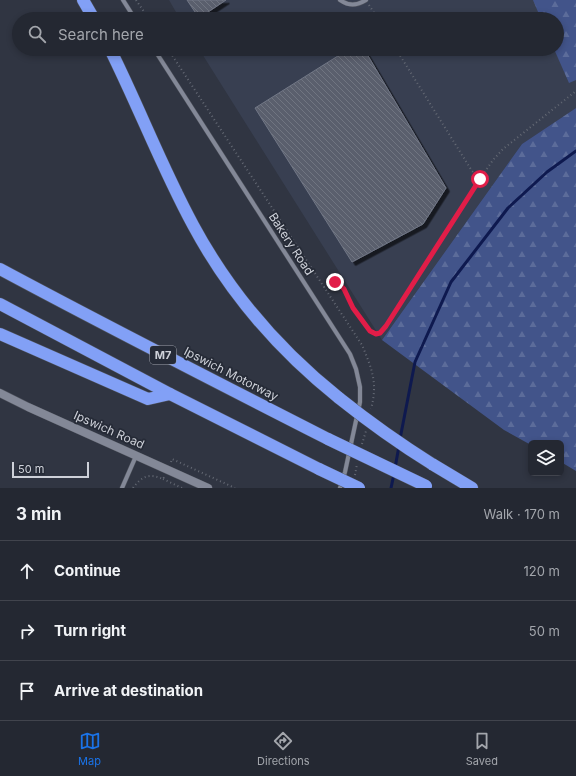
<!DOCTYPE html>
<meta charset="utf-8">
<style>
:root{--surface:#242832;--page:#30343e;--text:#f1f3f6;--muted:#a3a6ac;--line:#41444d;--accent:#1a73e8}
body{margin:0;font-family:Inter,sans-serif;background:var(--page);color:var(--text)}
.controls{position:absolute;right:12px;bottom:12px;display:grid;overflow:hidden;border-radius:6px;box-shadow:0 2px 6px #0003}
.controls button{width:36px;height:36px;display:grid;place-items:center;padding:0;border:0;border-bottom:1px solid var(--line);background:var(--surface);color:var(--text);font:20px sans-serif}
.scale{position:absolute;left:12px;bottom:10px;width:77px;box-sizing:border-box;padding-left:4px;border:2px solid #ced1d9;border-top:0;font-size:11px;line-height:14px;white-space:nowrap;color:#ced1d9;-webkit-text-stroke:3px #262b37;paint-order:stroke}
.stop{position:absolute;width:12px;height:12px;margin:-9px;border:3px solid #e11d48;border-radius:50%;background:#fff}
.stop.end{background:#e11d48;border-color:#fff;box-shadow:0 1px 4px #0008}
.list{margin:0;padding:0;list-style:none}
h2{display:flex;justify-content:space-between;align-items:center;height:52px;margin:0;padding:0 16px;font-size:17px}
h2 small{font-size:13px;font-weight:400;color:var(--muted)}
.list li{display:grid;grid-template-columns:26px 1fr auto;gap:12px;align-items:center;box-sizing:border-box;height:60px;padding:0 16px;border-top:1px solid var(--line)}
.list b{display:block;font-size:15px;white-space:nowrap}
.list em{font-size:13px;font-style:normal;color:var(--muted)}
.icon{flex:none;width:22px;height:22px;fill:none;stroke:currentColor;stroke-width:2;stroke-linecap:round;stroke-linejoin:round}
.map{position:relative;flex:none;width:576px;height:488px;overflow:hidden}
.search{position:absolute;background:var(--surface);box-shadow:0 2px 6px #0003;left:12px;right:12px;top:12px;height:44px;display:flex;align-items:center;gap:10px;box-sizing:border-box;padding:0 14px;border-radius:22px;color:var(--muted);font-size:15px}
.sheet{height:232px;background:var(--surface)}
nav{display:flex;justify-content:space-around;align-items:center;box-sizing:border-box;height:56px;border-top:1px solid var(--line);background:var(--surface);font-size:11px;color:var(--muted)}
nav a{display:grid;justify-items:center;gap:2px}
nav .on{color:var(--accent)}
.map>svg:first-child{display:block}
.built{fill:#383f51}
.forest{fill:url(#forest-firs)}
.lines{fill:none;stroke-linecap:round;stroke-linejoin:round}
.stream{stroke:#0e194f;stroke-width:3}
.building{fill:url(#building-back-hatch);stroke:#717786;filter:url(#shadow)}
.street-casing{stroke:#4f535d;stroke-width:5}
.secondary-casing{stroke:#4f535d;stroke-width:9}
.highway-casing{stroke:#4f535d;stroke-width:13}
.path{stroke:#646974;stroke-width:2;stroke-dasharray:1 3;stroke-linecap:butt}
.street{stroke:#838897;stroke-width:4}
.secondary{stroke:#838897;stroke-width:8}
.highway{stroke:#82a0f6;stroke-width:12}
.highway-bridge-casing{stroke:#4f535d;stroke-width:13;stroke-linecap:butt}
.highway-bridge{stroke:#82a0f6;stroke-width:12}
.route{stroke:#e11d48;stroke-width:5}
.labels{text-anchor:middle;stroke-width:3.5;stroke-linejoin:round;paint-order:stroke}
.shield{fill:#262b37;stroke:#9c9fa8;stroke-width:1}
.shield-label{font-size:11px;font-weight:bold;fill:#ced1d9}
.street-label{font-size:12px;fill:#ced1d9;stroke:#262b37}
</style>
<div class="map">
<svg width="576" height="488" viewBox="0 0 576 488">
<defs>
<pattern id="forest-firs" width="22" height="20" patternUnits="userSpaceOnUse"><rect width="22" height="20" fill="#42548a"/><path d="M5 1l3.5 6h-7zM16 11l3.5 6h-7z" fill="#5c6c9a"/></pattern>
<pattern id="building-back-hatch" width="6" height="6" patternUnits="userSpaceOnUse"><rect width="6" height="6" fill="#5a5f6d"/><path d="M-1 5l2 2M0 0l6 6M5-1l2 2" fill="none" stroke="#707581"/></pattern>
<filter id="shadow"><feDropShadow dx="3.5" dy="3.5" stdDeviation="0" flood-color="#0009"/></filter>
</defs>
<rect width="100%" height="100%" fill="#303542"/>
<path class="built" d="M169 0H576V108L522 144 382 340 199 49H557V19H180Z"/>
<g class="forest">
<path d="M533 0H576V80L569 83 554 49H557V19H541Z"/>
<path d="M576 108V471L561 462V443H531V445L504 430 382 340 522 144Z"/>
</g>
<g class="lines">
<g class="stream">
<path d="M400 439 415 362 451 282 508 208 547 172 576 151"/>
<path d="M395 468 399 446"/>
<path d="M391 488 394 474"/>
</g>
</g>
<g class="building">
<path d="M187 0H226L199 18Z"/>
<path d="M349 49H364L446 188 423 224 352 262 255 108Z"/>
</g>
<g class="lines">
<defs>
<g id="street">
<path d="M123 0 135 19"/>
<path d="M340 0C349 6 356 6 366 0"/>
<path d="M154 49 350 354 356 369 360 387V402L345 472 340 488"/>
<path d="M122 488 136 456"/>
</g>
<path id="secondary" d="M0 393 28 407 208 488"/>
<g id="highway">
<path d="M83 0 94 19"/>
<path d="M110 49C139 107 162 168 193 225 229 292 280 351 339 398"/>
<path d="M0 269C108 327 218 383 328 439"/>
<path d="M0 304 170 394 319 469"/>
<path d="M0 334 148 399 170 394"/>
<path d="M432 464 472 488"/>
</g>
</defs>
<use href="#street" class="street-casing"/>
<use href="#secondary" class="secondary-casing"/>
<use href="#highway" class="highway-casing"/>
<g class="path">
<path d="M136 0 149 19"/>
<path d="M369 5 378 19"/>
<path d="M168 49 362 345C372 369 378 383 371 409"/>
<path d="M396 49 472 171 480 179"/>
<path d="M324 287 333 282 339 284 344 289 353 308 370 331 376 334 380 333 386 326 480 179 493 160 503 149 576 91"/>
<path d="M362 444 366 431"/>
<path d="M171 462 172 459 235 488"/>
<path d="M355 475 357 464"/>
<path d="M163 479 182 488"/>
<path d="M133 488C142 476 149 473 163 479L164 477"/>
</g>
<use href="#street" class="street"/>
<use href="#secondary" class="secondary"/>
<use href="#highway" class="highway"/>
<defs>
<g id="highway-bridge">
<path d="M339 398C369 422 400 444 432 464"/>
<path d="M328 439 426 486"/>
<path d="M319 469 359 488"/>
</g>
</defs>
<use href="#highway-bridge" class="highway-bridge-casing"/>
<use href="#highway-bridge" class="highway-bridge"/>
</g>
<g class="lines">
<path class="route" d="M335 282 339 284 344 289 353 308 370 331 376 334 380 333 386 326 480 179"/>
</g>
<g class="labels">
<rect class="shield" x="150" y="346" width="26" height="18" rx="3"/>
<g class="shield-label">
<text x="163" y="359">M7</text>
</g>
<g class="street-label">
<text transform="translate(291 244) rotate(57)" y="4">Bakery Road</text>
<text transform="translate(231 374) rotate(27)" y="4">Ipswich Motorway</text>
<text transform="translate(109 430) rotate(24)" y="4">Ipswich Road</text>
</g>
</g>
</svg>
<div class="controls">
<button><svg class="icon" aria-label="layers" viewBox="0 0 24 24"><path d="M12 4l9 5-9 5-9-5zM3 14l9 5 9-5"/></svg></button>
</div>
<div class="scale">50 m</div>
<div class="stop" style="left:480px;top:179px"></div>
<div class="stop end" style="left:335px;top:282px"></div>
<div class="search"><svg class="icon" aria-label="search" viewBox="0 0 24 24"><circle cx="10" cy="10" r="6"/><path d="M15 15l6 6"/></svg>Search here</div>
</div>
<section class="sheet">
<h2>3 min<small>Walk · 170 m</small></h2>
<ul class="list">
<li><svg class="icon" aria-label="ahead" viewBox="0 0 24 24"><path d="M12 20V5M6 11l6-6 6 6"/></svg><div><b>Continue</b></div><em>120 m</em></li>
<li><svg class="icon" aria-label="right" viewBox="0 0 24 24"><path d="M7 20v-9h11M14 6l5 5-5 5"/></svg><div><b>Turn right</b></div><em>50 m</em></li>
<li><svg class="icon" aria-label="arrive" viewBox="0 0 24 24"><path d="M6 21V4h12l-3 4 3 4H6"/></svg><div><b>Arrive at destination</b></div></li>
</ul>
</section>
<nav>
<a class="on"><svg class="icon" aria-label="map" viewBox="0 0 24 24"><path d="M3 6l6-2 6 2 6-2v14l-6 2-6-2-6 2zM9 4v14M15 6v14"/></svg>Map</a>
<a><svg class="icon" aria-label="directions" viewBox="0 0 24 24"><path d="M12 3l9 9-9 9-9-9zM9 14v-3h6M13 9l2 2-2 2"/></svg>Directions</a>
<a><svg class="icon" aria-label="saved" viewBox="0 0 24 24"><path d="M7 4h10v16l-5-4-5 4z"/></svg>Saved</a>
</nav>
